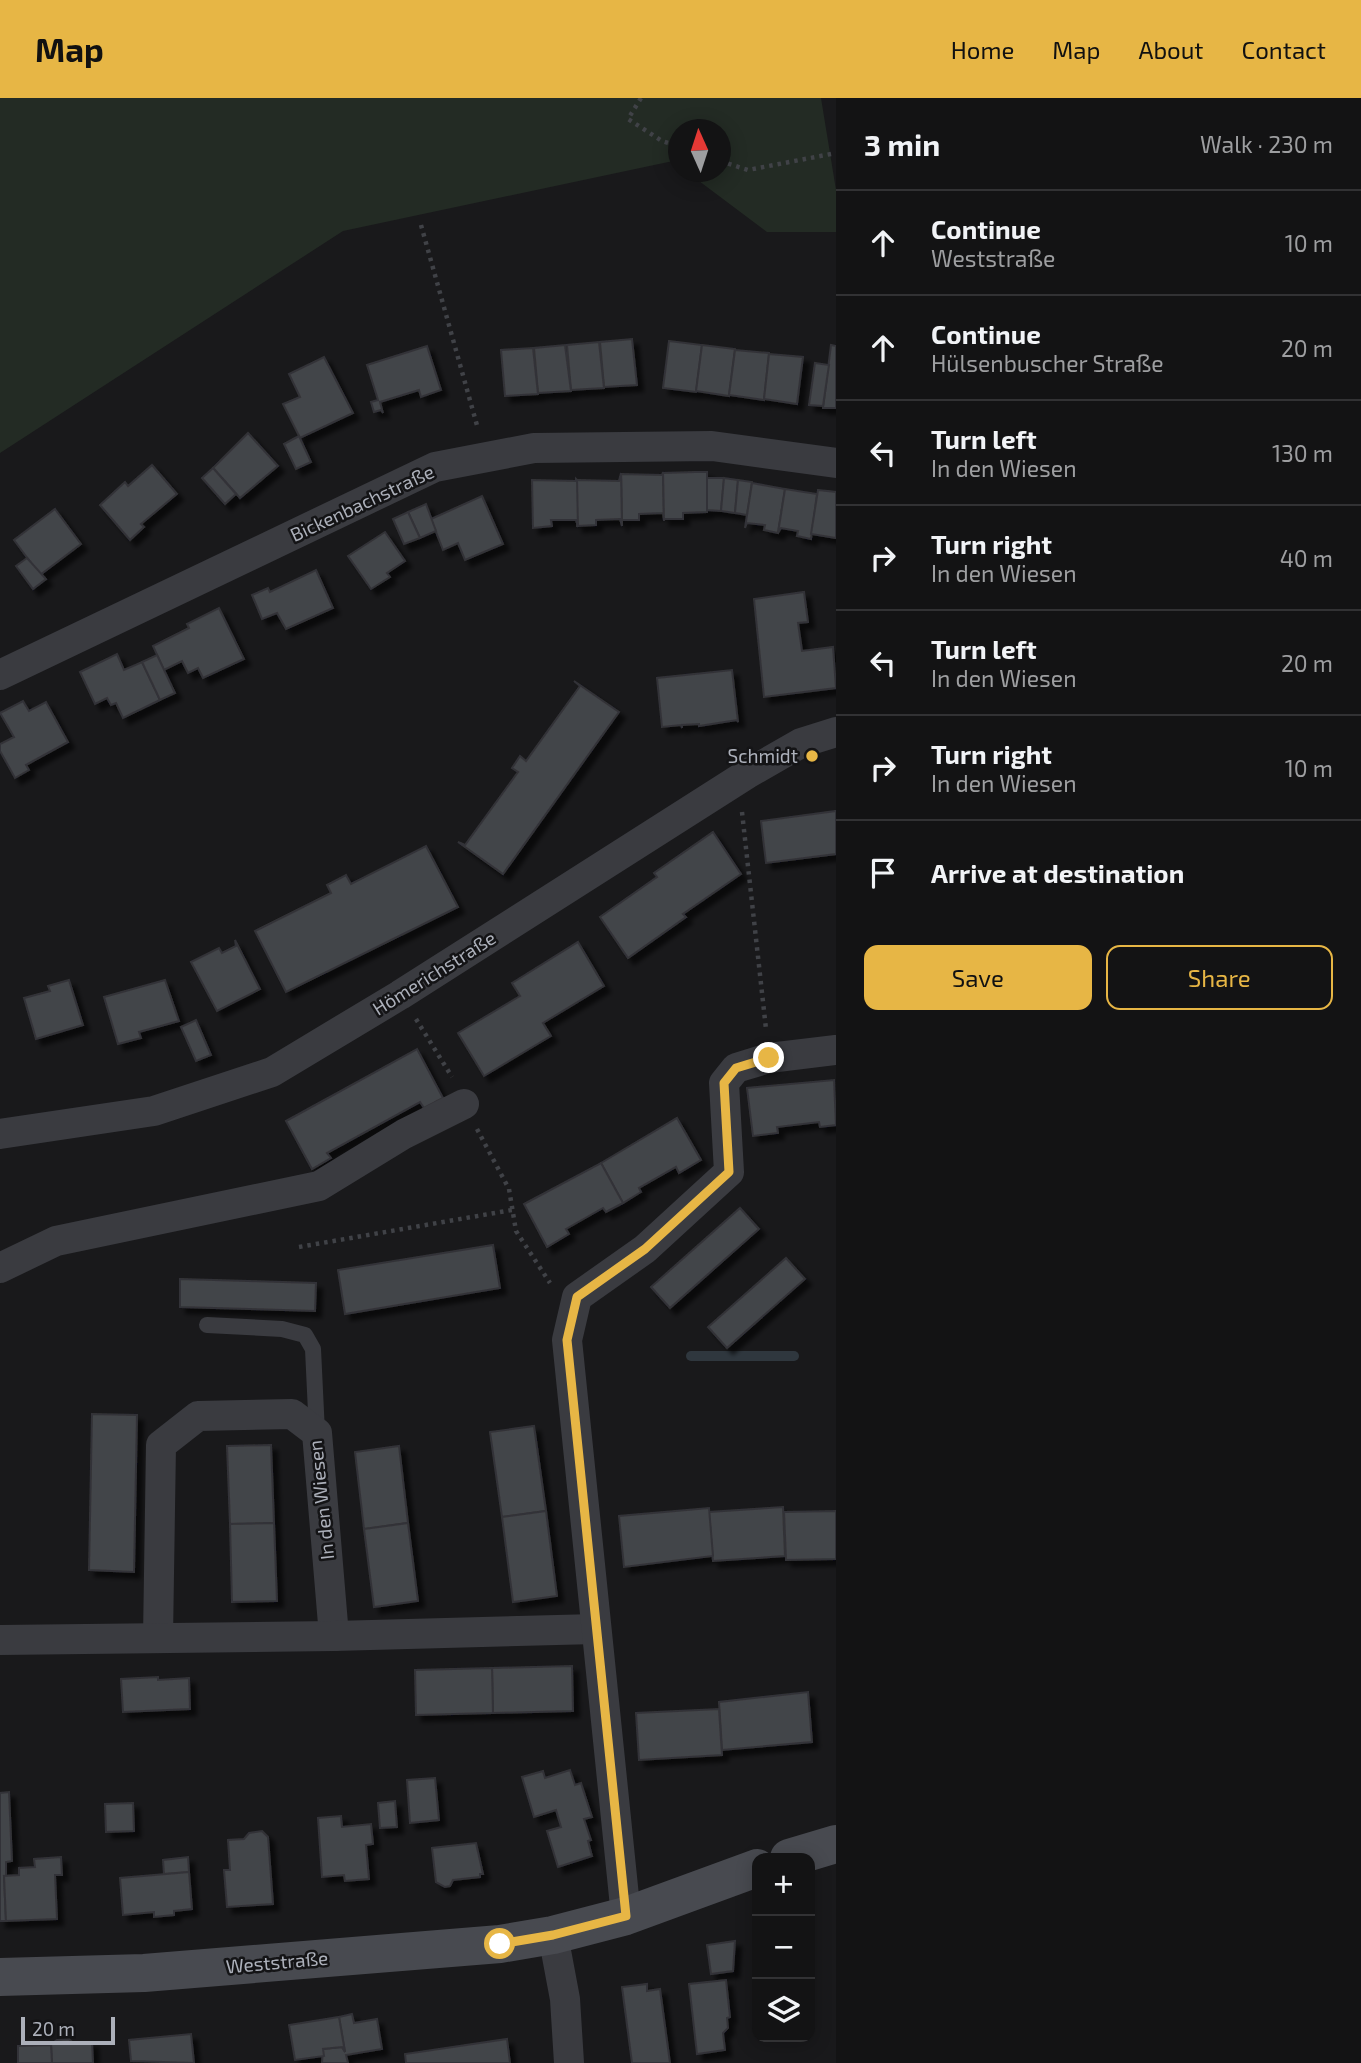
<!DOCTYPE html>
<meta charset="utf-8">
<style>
:root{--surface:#131314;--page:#1c1c1d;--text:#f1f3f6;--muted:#9d9ea0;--line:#323234;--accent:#e7b645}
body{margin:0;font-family:"Exo 2",sans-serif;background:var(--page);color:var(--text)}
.controls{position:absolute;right:21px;bottom:21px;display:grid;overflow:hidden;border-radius:14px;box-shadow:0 4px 18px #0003}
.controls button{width:63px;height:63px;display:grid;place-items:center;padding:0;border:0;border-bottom:2px solid var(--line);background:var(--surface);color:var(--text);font:35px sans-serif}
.compass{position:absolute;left:668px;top:21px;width:63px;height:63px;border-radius:50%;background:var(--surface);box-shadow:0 4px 18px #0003;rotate:357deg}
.scale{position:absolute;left:21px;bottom:18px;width:94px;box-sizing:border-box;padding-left:7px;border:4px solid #acb0ba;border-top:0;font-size:19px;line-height:24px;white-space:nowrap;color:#acb0ba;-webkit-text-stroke:5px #141416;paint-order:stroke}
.stop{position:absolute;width:21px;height:21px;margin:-16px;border:5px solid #e7b645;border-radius:50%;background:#fff}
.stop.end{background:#e7b645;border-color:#fff;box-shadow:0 2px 7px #0008}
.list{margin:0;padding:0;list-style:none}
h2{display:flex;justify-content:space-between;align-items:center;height:91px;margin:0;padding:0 28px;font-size:30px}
h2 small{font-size:23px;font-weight:400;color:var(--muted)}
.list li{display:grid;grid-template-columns:46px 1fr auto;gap:21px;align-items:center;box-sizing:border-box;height:105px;padding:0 28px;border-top:2px solid var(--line)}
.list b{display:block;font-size:26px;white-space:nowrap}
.list p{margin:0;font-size:23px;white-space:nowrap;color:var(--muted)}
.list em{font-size:23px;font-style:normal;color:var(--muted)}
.actions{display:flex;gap:14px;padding:21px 28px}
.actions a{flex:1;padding:16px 0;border:2px solid var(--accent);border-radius:14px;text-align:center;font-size:24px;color:var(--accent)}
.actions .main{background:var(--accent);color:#111}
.icon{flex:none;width:38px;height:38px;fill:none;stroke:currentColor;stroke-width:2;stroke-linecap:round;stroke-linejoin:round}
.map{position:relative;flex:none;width:836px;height:1965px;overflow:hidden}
header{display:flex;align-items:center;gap:42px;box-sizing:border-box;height:98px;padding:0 35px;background:var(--accent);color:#111}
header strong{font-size:33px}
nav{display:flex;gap:38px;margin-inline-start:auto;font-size:24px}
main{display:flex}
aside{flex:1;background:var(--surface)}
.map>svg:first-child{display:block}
.green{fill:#232b24}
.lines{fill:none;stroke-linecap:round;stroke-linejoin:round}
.stream{stroke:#2f373e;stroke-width:10}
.building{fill:#434448;stroke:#333337;stroke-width:2;filter:url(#shadow)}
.path{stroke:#404247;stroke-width:4.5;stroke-dasharray:3.5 5;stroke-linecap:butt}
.lane{stroke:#3a3b40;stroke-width:16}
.street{stroke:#3a3b40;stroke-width:30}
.secondary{stroke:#484a50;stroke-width:38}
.route{stroke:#e7b645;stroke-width:9}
.poi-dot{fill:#e7b645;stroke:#141416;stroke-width:2.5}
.labels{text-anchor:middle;stroke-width:5;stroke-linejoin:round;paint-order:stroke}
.street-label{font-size:19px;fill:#acb0ba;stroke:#141416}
.poi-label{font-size:19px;fill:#acb0ba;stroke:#141416;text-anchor:end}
</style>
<header>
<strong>Map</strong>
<nav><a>Home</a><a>Map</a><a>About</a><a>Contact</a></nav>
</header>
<main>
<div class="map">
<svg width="836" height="1965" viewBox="0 0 836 1965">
<defs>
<filter id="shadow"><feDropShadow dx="6" dy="6" stdDeviation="2" flood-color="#0009"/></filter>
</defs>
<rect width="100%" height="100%" fill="#19191b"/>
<path class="green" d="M0 0H821L836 92V134H767L687 74H720V32H678V67L673 63 343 133 0 355Z"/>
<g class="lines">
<path class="stream" d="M691 1258H794"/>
</g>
<g class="building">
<path d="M632 241 637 287 604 289 600 244Z"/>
<path d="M669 243 702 247 696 294 663 290Z"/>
<path d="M599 244 604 290 571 292 567 247Z"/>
<path d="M565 247 571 293 538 295 534 250Z"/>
<path d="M702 247 735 251 729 298 696 293Z"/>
<path d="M831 247 836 248V310H823Z"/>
<path d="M427 248 441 292 421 299 419 292 380 304 383 315 381 312 374 314 371 304 378 302 367 267Z"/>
<path d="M533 250 538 296 505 298 501 252Z"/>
<path d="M735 252 769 255 764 302 729 297Z"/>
<path d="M769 256 803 259 797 306 764 301Z"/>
<path d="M324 259 353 315 300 340 283 306 300 299 289 276Z"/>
<path d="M815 265 829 267 823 308 809 307Z"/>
<path d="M248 335 278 368 240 400 213 370Z"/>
<path d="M299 338 311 364 296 371 284 346Z"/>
<path d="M152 367 177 396 141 426 144 429 130 442 100 407 125 384 128 388Z"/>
<path d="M213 370 236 396 225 406 202 380Z"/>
<path d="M663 374 664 423 663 415 639 416V422H622L621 376 662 377Z"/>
<path d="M695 374H707V414L683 415V421H664L663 375Z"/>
<path d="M621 375 622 428 620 421 596 422V427L577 428V382L619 383Z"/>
<path d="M707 380H724L721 413 707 412Z"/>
<path d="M724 380 738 382 735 415 721 413Z"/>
<path d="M576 381 577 382 578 429 576 422H551L552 428 533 430 532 382 576 383Z"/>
<path d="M738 382 752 384 747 417 735 415Z"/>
<path d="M752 385 785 391 778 435 764 432 765 427 747 425 745 430Z"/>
<path d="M785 391 817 396 811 441 797 438 798 433 781 430 778 435Z"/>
<path d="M818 392 836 394V440L811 436Z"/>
<path d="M482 398 503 446 465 462 458 445 443 452 431 421Z"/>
<path d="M426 406 436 433 420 440 408 414Z"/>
<path d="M55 411 81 446 40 477 14 442Z"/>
<path d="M408 414 420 440 404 446 393 421Z"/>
<path d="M385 434 405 463 387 475 390 479 371 491 348 458Z"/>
<path d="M27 460 46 481 33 491 16 468Z"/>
<path d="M316 472 333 510 286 531 277 515 262 521 252 497 268 490 270 494Z"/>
<path d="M804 494 808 524 798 525 802 553 833 549 836 590 764 599 754 501Z"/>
<path d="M219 510 244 561 203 580 198 570 188 575 182 563 164 572 153 548 189 530 187 526Z"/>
<path d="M117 556 124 572 142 564 160 602 123 620 116 605 111 607 107 600 95 606 80 574Z"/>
<path d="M157 557 175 595 160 602 142 564Z"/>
<path d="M732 572 738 624 737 622 699 628V626L682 627V630L681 627 662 629 657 580Z"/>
<path d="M574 583 619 614 503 776 458 744 465 747 518 674 512 670 520 658 526 663 580 588Z"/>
<path d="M23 603 29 613 46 604 68 644 26 667 29 672 15 680 0 653V646L14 639 0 615Z"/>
<path d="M836 713V756L766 765 761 723Z"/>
<path d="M713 734 741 776 683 816 686 819 628 860 600 819 657 779 654 775Z"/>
<path d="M426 748 458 809 286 894 255 833 331 795 327 787 346 777 351 786Z"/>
<path d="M235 842 260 891 217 913 191 864 219 850 222 855 236 848Z"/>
<path d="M578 844 604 888 543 925 551 938 484 978 458 935 520 898 512 885Z"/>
<path d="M69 882 83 927 36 941 24 900 50 893 48 888Z"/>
<path d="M165 882 179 923 139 934 141 940 118 946 104 899Z"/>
<path d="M196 922 211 957 196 963 181 929Z"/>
<path d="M417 951 443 1000 424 1010 420 1004 327 1055 331 1060 312 1071 286 1023Z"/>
<path d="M834 982 836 1027 820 1029 819 1024 777 1029 778 1035 753 1038 747 990Z"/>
<path d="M677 1020 701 1062 679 1075 676 1069 639 1090 641 1094 623 1105 601 1065Z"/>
<path d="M601 1065 623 1105 606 1114 603 1110 566 1131 569 1136 547 1149 524 1106Z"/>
<path d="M740 1110 759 1131 670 1210 651 1189Z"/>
<path d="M493 1147 500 1190 345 1216 338 1172Z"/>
<path d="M786 1160 805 1181 727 1250 708 1229Z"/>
<path d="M180 1181 316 1185 315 1213 180 1209Z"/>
<path d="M92 1316 137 1317 134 1474 89 1472Z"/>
<path d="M534 1328 546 1413 502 1419 490 1334Z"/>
<path d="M271 1347 274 1425 230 1426 227 1348Z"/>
<path d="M399 1348 408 1425 364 1431 355 1354Z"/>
<path d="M783 1409 785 1458 713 1463 709 1414Z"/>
<path d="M709 1410 713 1458 624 1469 619 1418Z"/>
<path d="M546 1413 557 1498 513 1504 502 1419Z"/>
<path d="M836 1413V1461L786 1462 784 1414Z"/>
<path d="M274 1425 277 1503 232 1504 230 1426Z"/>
<path d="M408 1425 418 1503 374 1509 364 1431Z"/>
<path d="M572 1568 573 1613 493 1615 492 1570Z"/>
<path d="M492 1570 493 1615 416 1617 415 1572Z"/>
<path d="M158 1579V1582L189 1580 190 1611 123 1614 121 1581Z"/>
<path d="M808 1594 812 1644 722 1652 719 1604Z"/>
<path d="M719 1611 722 1657 639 1662 636 1615Z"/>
<path d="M570 1672 575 1687 581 1685 592 1719 584 1721 591 1742 588 1743 592 1758 558 1769 547 1733 561 1729 556 1712 534 1719 522 1679 543 1673 545 1680Z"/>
<path d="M435 1680 439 1722 410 1725 407 1682Z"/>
<path d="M9 1694 12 1763 6 1764V1778H4L6 1823H0V1695Z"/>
<path d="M395 1703 397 1729 380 1730 378 1705Z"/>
<path d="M133 1705 134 1733 106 1734 105 1706Z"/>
<path d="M341 1718 342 1729 371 1726 373 1746 366 1747 369 1781 345 1783 344 1777 322 1779 318 1720Z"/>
<path d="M262 1733 268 1739 273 1806 227 1809 224 1772H230L228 1742 244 1741 249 1735Z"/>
<path d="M476 1745 483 1776H480V1779L453 1782 450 1788 445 1789 436 1784 432 1750Z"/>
<path d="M61 1759 62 1777H55L57 1821 6 1823 4 1778 19 1777V1770L35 1769 34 1761Z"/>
<path d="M188 1759 189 1774 164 1776 163 1762Z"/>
<path d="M189 1774 192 1811 174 1813V1817L154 1819V1814L123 1817 120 1780Z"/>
<path d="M735 1843 733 1873 711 1876 707 1847Z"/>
<path d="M726 1882 730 1919 727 1920 728 1930 723 1935 725 1952 697 1956 689 1886Z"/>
<path d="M647 1886V1893L660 1891 670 1965H632L622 1889Z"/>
<path d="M352 1916 354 1925 377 1921 382 1951 346 1957 348 1965H322L323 1951 342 1949 345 1954 339 1919Z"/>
<path d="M339 1919 345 1954 342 1949 323 1951 324 1958 295 1962 289 1927Z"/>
<path d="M191 1936 194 1965 131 1963 129 1942Z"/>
<path d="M69 1941 73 1945 92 1944 93 1965H52L51 1946 57 1942Z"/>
<path d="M507 1941 510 1965H406L405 1956Z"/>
<path d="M51 1947 52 1965H18V1948Z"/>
</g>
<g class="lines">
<g class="path">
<path d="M641 0 628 21 662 43 678 48"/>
<path d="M720 63 748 72 836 55"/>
<path d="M421 127 478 331"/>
<path d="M742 714 766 931"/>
<path d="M416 921 452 979"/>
<path d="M477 1031 509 1091 516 1133 550 1185"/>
<path d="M299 1149 512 1112"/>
</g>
<path class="lane" d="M207 1227 282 1231 305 1237 313 1251 317 1335"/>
<g class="street">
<path d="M0 577 435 369 534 350 712 348 836 365"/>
<path d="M0 1036 154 1013 272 974 400 897 747 676 801 645 836 634"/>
<path d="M0 1170 56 1143 319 1088 404 1036 464 1006"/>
<path d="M158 1540 161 1347 198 1318 292 1316 317 1335 334 1538"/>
<path d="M0 1542 334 1538 596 1531"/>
<path d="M626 1818 567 1242 577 1199 645 1151 729 1074 724 985 736 970 769 960 836 952"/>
<path d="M553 1837 565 1901 569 1965"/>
</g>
<g class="secondary">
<path d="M789 1760 836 1746"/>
<path d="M0 1879 144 1875 500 1846 553 1837 626 1818 757 1770"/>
</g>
</g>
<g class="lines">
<path class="route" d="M500 1846 553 1837 626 1818 567 1242 577 1199 645 1151 729 1074 724 985 736 970 769 960"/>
</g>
<circle class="poi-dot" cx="812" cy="658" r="7"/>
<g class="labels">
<g class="street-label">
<text transform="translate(362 405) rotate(-25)" y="7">Bickenbachstraße</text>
<text transform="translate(434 875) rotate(-32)" y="7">Hömerichstraße</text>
<text transform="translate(321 1402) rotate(-96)" y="7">In den Wiesen</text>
<text transform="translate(277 1864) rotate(-5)" y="7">Weststraße</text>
</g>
<g class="poi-label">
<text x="798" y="665">Schmidt</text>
</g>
</g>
</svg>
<div class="controls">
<button>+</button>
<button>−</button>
<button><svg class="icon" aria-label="layers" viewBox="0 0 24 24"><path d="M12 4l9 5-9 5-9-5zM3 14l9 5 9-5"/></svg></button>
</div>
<svg class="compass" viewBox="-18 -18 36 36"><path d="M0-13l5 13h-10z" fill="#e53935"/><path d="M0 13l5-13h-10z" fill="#9d9ea0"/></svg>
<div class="scale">20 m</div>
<div class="stop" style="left:500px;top:1846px"></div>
<div class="stop end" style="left:769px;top:960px"></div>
</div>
<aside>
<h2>3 min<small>Walk · 230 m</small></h2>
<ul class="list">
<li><svg class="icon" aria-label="ahead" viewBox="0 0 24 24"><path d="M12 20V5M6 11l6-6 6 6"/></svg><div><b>Continue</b><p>Weststraße</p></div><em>10 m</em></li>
<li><svg class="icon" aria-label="ahead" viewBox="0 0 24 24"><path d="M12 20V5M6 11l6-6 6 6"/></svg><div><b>Continue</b><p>Hülsenbuscher Straße</p></div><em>20 m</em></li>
<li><svg class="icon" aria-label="left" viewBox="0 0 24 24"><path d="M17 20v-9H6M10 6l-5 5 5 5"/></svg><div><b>Turn left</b><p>In den Wiesen</p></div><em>130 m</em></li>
<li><svg class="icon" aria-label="right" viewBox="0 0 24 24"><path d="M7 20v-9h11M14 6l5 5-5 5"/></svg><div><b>Turn right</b><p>In den Wiesen</p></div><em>40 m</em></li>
<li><svg class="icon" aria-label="left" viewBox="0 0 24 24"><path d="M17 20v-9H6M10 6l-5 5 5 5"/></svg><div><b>Turn left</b><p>In den Wiesen</p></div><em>20 m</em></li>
<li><svg class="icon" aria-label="right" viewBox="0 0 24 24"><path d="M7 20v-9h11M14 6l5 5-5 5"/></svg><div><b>Turn right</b><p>In den Wiesen</p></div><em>10 m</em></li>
<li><svg class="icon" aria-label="arrive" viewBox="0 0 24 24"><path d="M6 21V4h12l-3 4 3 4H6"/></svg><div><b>Arrive at destination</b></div></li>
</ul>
<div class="actions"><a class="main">Save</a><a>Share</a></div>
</aside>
</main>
